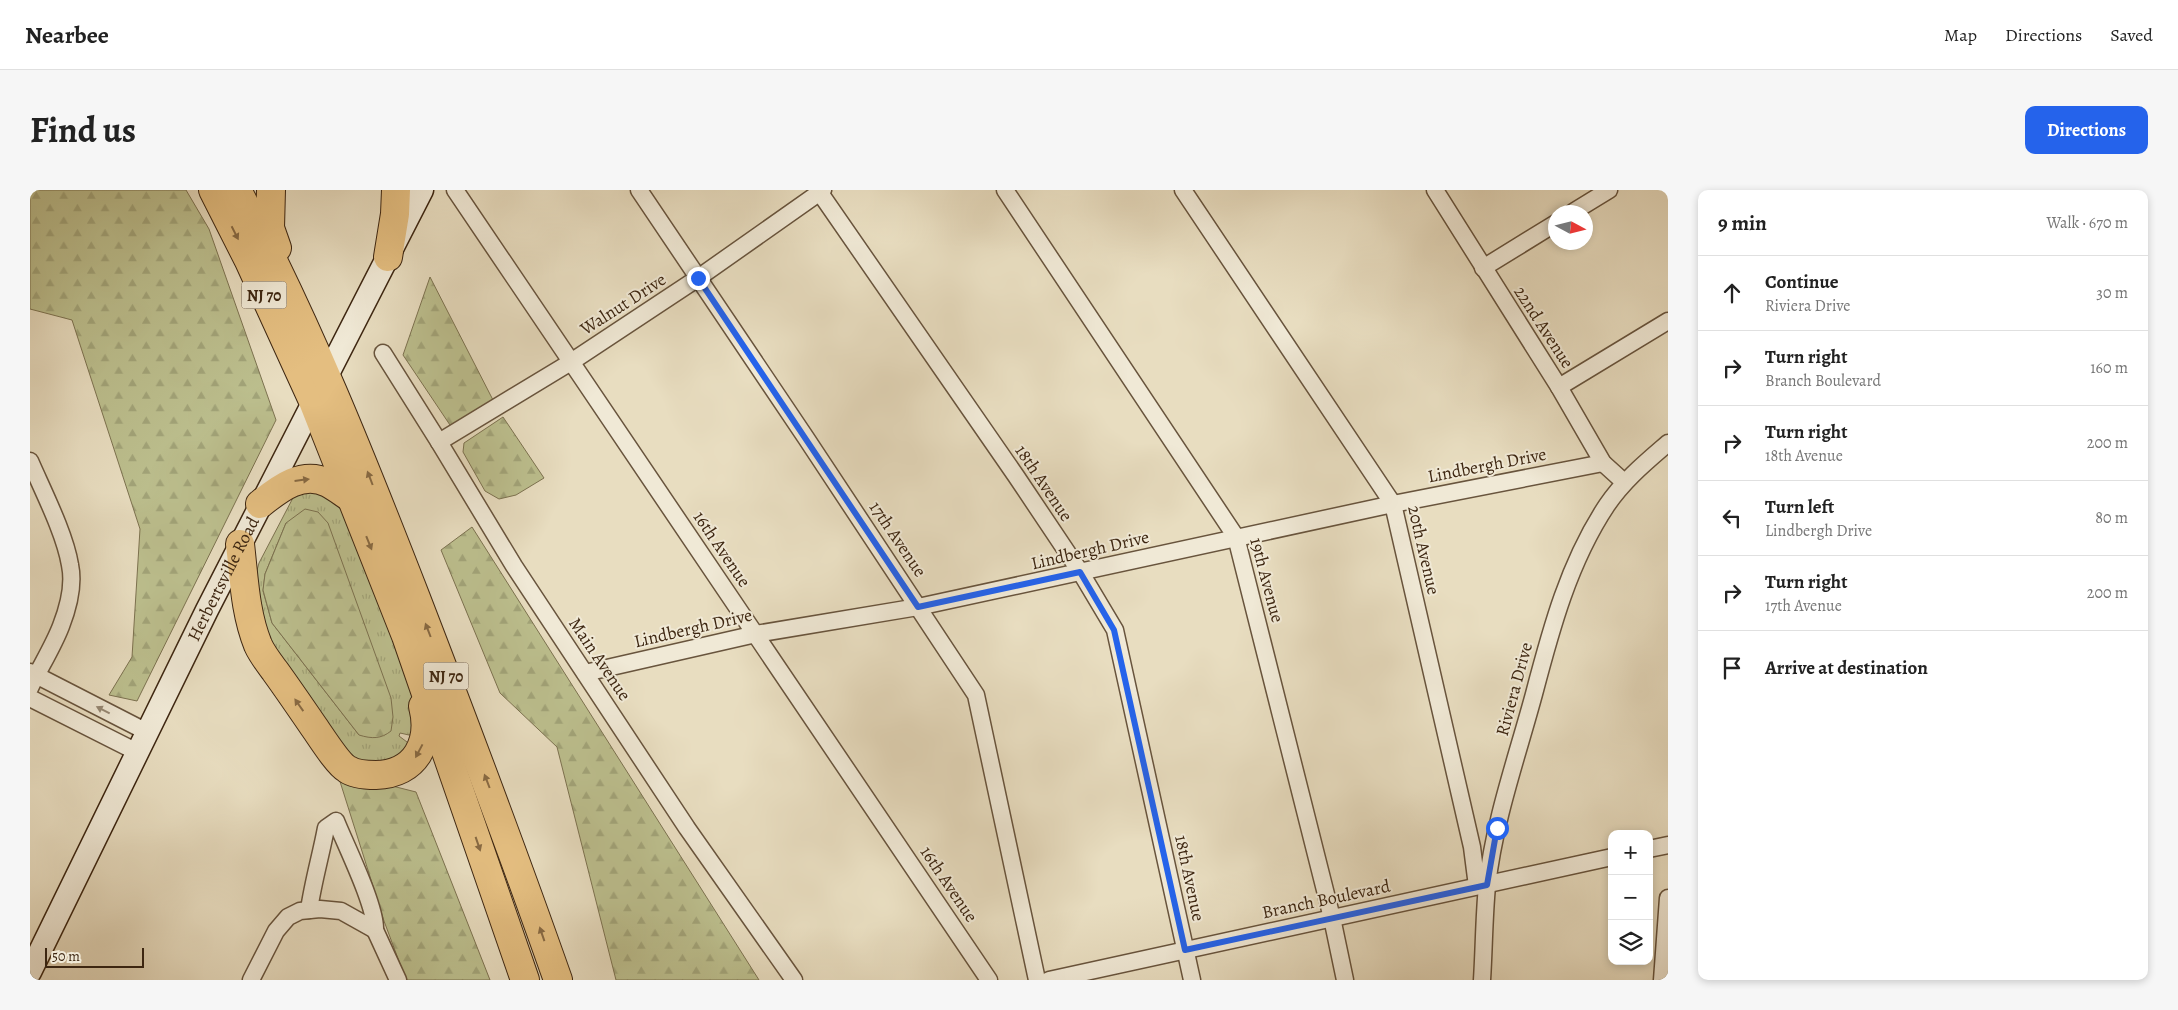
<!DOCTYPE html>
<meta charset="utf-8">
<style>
:root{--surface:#fff;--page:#f6f6f6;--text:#222;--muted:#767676;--line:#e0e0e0;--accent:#2563eb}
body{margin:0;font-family:Alegreya,serif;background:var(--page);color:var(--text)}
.controls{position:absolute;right:15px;bottom:15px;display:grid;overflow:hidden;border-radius:10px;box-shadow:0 2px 8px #0003}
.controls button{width:45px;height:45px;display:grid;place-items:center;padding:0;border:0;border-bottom:1px solid var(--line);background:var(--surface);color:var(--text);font:25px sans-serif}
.compass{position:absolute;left:1518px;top:15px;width:45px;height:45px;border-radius:50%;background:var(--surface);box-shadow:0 2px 8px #0003;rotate:97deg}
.scale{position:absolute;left:15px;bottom:12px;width:99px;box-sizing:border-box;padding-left:5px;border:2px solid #3d2611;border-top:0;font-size:14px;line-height:18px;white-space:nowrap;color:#3d2611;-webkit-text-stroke:4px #f0e9d6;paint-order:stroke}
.stop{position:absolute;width:15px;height:15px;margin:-11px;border:4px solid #2563eb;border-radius:50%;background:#fff}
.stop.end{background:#2563eb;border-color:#fff;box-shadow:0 1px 5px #0008}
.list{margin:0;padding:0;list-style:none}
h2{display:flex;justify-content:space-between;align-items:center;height:65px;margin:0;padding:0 20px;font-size:21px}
h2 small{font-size:16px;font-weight:400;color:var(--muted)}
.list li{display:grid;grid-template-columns:32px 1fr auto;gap:15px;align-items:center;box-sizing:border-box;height:75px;padding:0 20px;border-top:1px solid var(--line)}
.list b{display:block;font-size:19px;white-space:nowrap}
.list p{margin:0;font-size:16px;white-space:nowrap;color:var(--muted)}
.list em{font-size:16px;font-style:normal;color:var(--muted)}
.icon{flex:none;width:28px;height:28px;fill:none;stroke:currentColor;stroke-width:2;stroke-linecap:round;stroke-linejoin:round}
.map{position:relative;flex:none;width:1638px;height:790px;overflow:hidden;border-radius:10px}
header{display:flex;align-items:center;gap:30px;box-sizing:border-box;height:70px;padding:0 25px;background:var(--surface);border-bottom:1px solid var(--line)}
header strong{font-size:24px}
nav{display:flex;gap:28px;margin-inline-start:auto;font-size:18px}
.intro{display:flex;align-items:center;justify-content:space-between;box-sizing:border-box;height:120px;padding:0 30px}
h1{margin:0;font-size:35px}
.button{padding:12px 22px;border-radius:10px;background:var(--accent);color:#fff;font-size:18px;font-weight:700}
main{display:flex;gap:30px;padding:0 30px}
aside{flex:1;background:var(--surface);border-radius:10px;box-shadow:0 2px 8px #0003}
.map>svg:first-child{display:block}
.grass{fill:url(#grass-tufts);stroke:#7c7250;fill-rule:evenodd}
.forest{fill:url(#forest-firs);stroke:#7c7250}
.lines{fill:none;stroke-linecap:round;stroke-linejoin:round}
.street-casing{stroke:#68543d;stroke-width:19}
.secondary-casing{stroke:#3d2611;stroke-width:25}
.highway-casing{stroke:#3d2611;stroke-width:30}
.street{stroke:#f0e9d6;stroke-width:16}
.secondary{stroke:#f0e9d6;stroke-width:22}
.highway{stroke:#e4be80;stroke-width:28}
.oneway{fill:#886a43}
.oneway2{fill:#968874}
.route{stroke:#2563eb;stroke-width:6}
.labels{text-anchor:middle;stroke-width:4;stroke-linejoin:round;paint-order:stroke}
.shield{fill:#f0e9d6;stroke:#73604c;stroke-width:1}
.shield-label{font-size:16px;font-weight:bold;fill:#3d2611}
.street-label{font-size:18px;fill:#3d2611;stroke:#f0e9d6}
</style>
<header>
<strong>Nearbee</strong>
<nav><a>Map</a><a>Directions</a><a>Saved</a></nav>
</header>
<div class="intro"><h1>Find us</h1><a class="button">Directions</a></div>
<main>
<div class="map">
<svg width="1638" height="790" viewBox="0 0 1638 790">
<defs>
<pattern id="grass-tufts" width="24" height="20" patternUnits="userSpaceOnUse" patternTransform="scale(1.25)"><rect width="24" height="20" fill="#bcbf8e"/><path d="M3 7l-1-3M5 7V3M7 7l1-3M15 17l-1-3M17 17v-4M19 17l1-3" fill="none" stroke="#a2a479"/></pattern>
<pattern id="forest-firs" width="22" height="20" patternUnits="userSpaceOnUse" patternTransform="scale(1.25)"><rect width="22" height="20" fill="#bcbf8e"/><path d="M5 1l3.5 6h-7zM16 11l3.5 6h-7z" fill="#a2a479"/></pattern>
</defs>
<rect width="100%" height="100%" fill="#e8ddc0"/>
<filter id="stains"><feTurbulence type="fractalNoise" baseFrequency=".004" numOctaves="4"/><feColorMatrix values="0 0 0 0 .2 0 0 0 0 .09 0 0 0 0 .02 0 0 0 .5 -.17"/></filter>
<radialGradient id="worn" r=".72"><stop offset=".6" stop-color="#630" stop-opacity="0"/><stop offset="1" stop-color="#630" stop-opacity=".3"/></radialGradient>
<path class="grass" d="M285 298 305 303 382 494 386 544 379 545 370 543 369 546 381 555 357 574 322 570 231 440 226 384 229 373 265 304ZM256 333 329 545 242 433 233 401 235 384Z"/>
<g class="forest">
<path d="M0 0H156L179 39 246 230 107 511 79 505 102 467 110 339 42 130 0 119Z"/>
<path d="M400 87 463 210 422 238 373 165Z"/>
<path d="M473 227 514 288 486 305 469 309 455 301 433 262 434 253Z"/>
<path d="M275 319 288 322 298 333 361 508 363 527 361 541C351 549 342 549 329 545L242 433 233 400 235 384 256 333Z"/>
<path d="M442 337 729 790H586L527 557 470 503 411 360Z"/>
<path d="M307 582 386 602 460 790H376L354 731Z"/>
</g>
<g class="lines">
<defs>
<g id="street">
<path d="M425 0 959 790"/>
<path d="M609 0 776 248 946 505 1007 790"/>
<path d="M788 0 986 286 1051 383 1085 440 1162 790"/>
<path d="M975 0 1206 347 1302 728 1315 790"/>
<path d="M1153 0 1363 314 1442 657 1447 696"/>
<path d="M1405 0 1529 197 1573 273 1594 292"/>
<path d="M1543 22 1579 0"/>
<path d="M1453 78 1526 33"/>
<path d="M353 163 409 252 484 376 657 638 764 790"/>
<path d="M1529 197 1638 131"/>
<path d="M409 252 541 172 668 88 793 0"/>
<path d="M0 271C13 301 35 344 40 375 44 394 38 418 31 436 23 457 10 477 0 498"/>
<path d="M0 482 117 542"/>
<path d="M555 483 726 444 888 417 1363 314 1573 273"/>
<path d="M0 508 107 562"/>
<path d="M1619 659 1638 655"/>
<path d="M279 720C283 692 291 665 296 638L306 631C316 656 346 716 345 740L368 790"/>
<path d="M221 790 246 741 258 727 270 721 290 719 311 721 345 740"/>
<path d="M1019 790 1582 667"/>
<path d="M1452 790C1454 759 1454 727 1457 696 1464 631 1487 567 1504 504 1521 439 1539 372 1577 315 1594 290 1616 272 1638 253"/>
<path d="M1632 790 1638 708"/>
</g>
<g id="secondary">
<path id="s1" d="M0 782 177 420 392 0"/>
</g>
<g id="highway">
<path d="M183 0 219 71 283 211 376 446 495 790"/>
<path d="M207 0C277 131 332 269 386 408 435 535 483 662 528 790"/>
<path d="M241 0 240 38 247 58"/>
<path d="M358 67 365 24 366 0"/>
<path d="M230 314C249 299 272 280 298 293 306 297 313 303 321 308"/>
<path d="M210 354C214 388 215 423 228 455 232 464 239 473 245 481 258 499 271 518 284 537 291 547 308 574 317 579 324 584 338 585 346 585 386 584 402 552 393 516"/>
</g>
</defs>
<use href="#street" class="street-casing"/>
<use href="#secondary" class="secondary-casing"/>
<use href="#highway" class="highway-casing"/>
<use href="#street" class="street"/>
<use href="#secondary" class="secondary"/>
<use href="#highway" class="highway"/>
</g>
<defs><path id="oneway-solid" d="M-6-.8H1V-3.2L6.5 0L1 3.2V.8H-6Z" transform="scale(1.25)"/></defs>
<g class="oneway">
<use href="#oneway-solid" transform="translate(205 43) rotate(63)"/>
<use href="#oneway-solid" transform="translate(340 288) rotate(-111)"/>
<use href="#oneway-solid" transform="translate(272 290) rotate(-7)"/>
<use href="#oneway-solid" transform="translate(339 353) rotate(68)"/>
<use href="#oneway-solid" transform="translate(398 440) rotate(-111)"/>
<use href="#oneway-solid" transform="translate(269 515) rotate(-125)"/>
<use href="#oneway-solid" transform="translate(389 561) rotate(118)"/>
<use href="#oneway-solid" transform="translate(457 591) rotate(-111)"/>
<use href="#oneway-solid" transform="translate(448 654) rotate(71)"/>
<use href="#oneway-solid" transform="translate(512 744) rotate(-109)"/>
</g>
<use class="oneway2" href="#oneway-solid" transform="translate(73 520) rotate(-153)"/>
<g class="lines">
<path class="route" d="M668 88 888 417 1050 382 1084 440 1155 760 1457 695 1467 638"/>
</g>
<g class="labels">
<g class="shield">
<rect x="211.5" y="91.5" width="45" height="27" rx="4"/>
<rect x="393.5" y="472.5" width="45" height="27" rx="4"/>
</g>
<g class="shield-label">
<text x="234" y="111">NJ 70</text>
<text x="416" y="492">NJ 70</text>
</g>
<g class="street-label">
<text transform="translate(593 114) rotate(-33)" y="6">Walnut Drive</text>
<text transform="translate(1514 137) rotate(57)" y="6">22nd Avenue</text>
<text transform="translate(1457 275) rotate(-11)" y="6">Lindbergh Drive</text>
<text transform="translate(1014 293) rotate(56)" y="6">18th Avenue</text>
<text transform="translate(868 349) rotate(56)" y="6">17th Avenue</text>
<text transform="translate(692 359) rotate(56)" y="6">16th Avenue</text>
<text transform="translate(1060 360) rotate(-13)" y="6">Lindbergh Drive</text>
<text transform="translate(1394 360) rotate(77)" y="6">20th Avenue</text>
<text dy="6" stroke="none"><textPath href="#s1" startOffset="438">Herbertsville Road</textPath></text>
<text transform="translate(1237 390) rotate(75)" y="6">19th Avenue</text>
<text transform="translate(663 438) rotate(-13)" y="6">Lindbergh Drive</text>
<text transform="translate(570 469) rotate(56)" y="6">Main Avenue</text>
<text transform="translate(1484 499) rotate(-75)" y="6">Riviera Drive</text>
<text transform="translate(1160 688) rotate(78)" y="6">18th Avenue</text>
<text transform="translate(919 694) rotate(56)" y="6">16th Avenue</text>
<text transform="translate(1296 709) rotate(-12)" y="6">Branch Boulevard</text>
</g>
</g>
<rect width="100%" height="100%" filter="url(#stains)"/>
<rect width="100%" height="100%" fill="url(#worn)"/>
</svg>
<div class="controls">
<button>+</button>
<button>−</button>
<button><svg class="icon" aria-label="layers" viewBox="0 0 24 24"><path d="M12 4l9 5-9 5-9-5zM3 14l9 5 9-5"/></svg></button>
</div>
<svg class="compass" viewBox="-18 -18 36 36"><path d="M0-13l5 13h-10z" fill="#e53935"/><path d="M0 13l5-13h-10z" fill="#767676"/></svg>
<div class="scale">50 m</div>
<div class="stop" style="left:1467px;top:638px"></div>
<div class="stop end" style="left:668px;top:88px"></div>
</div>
<aside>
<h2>9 min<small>Walk · 670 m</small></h2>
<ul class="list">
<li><svg class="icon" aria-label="ahead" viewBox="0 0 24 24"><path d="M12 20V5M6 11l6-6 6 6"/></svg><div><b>Continue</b><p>Riviera Drive</p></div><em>30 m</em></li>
<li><svg class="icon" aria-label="right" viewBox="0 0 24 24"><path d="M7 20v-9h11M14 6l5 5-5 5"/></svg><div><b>Turn right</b><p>Branch Boulevard</p></div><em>160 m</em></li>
<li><svg class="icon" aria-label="right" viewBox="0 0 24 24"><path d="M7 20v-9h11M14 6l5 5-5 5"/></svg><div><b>Turn right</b><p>18th Avenue</p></div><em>200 m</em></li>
<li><svg class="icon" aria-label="left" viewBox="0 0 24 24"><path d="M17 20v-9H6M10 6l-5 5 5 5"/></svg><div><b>Turn left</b><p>Lindbergh Drive</p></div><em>80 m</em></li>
<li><svg class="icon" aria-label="right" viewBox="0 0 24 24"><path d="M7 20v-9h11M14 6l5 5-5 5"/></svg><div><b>Turn right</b><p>17th Avenue</p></div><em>200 m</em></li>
<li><svg class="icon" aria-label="arrive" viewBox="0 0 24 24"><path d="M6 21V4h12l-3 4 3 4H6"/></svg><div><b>Arrive at destination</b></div></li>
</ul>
</aside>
</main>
